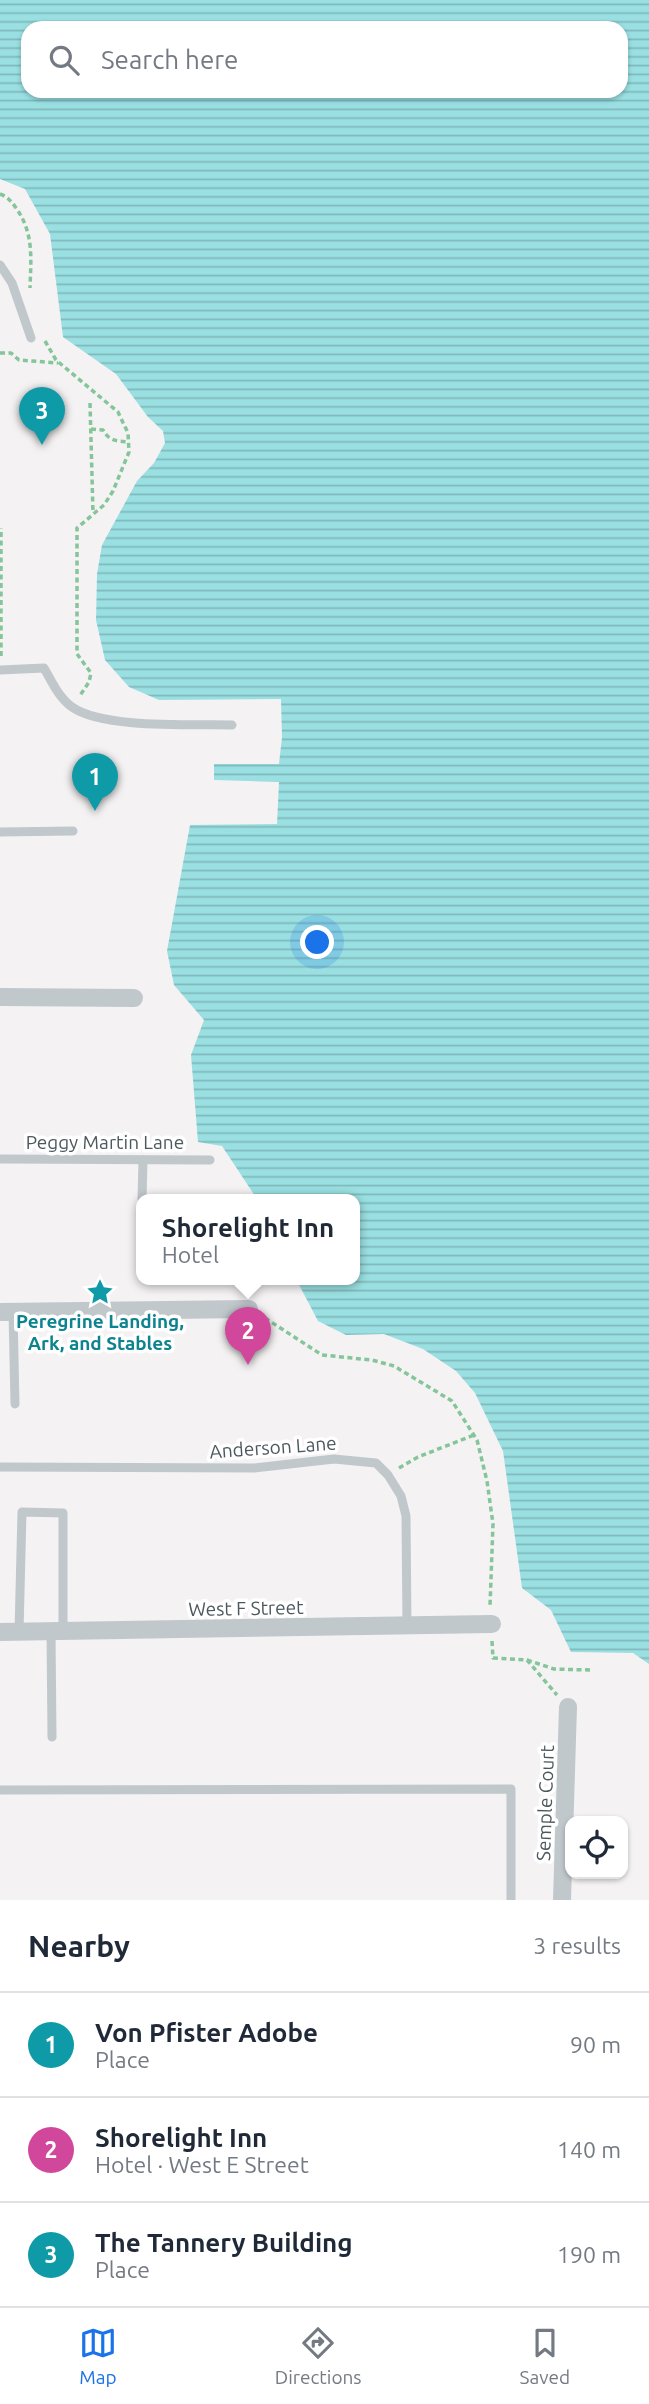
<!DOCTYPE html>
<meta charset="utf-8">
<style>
:root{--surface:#fff;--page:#f2f2f3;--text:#1f2937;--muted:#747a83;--line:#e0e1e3;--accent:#1a73e8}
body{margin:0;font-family:Ubuntu,sans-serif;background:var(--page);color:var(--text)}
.controls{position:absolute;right:21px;bottom:21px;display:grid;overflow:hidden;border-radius:14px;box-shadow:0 2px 5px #0004}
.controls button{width:63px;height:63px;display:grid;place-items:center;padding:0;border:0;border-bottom:2px solid var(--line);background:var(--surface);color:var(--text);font:35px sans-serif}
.you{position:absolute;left:318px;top:943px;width:24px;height:24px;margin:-18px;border:5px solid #fff;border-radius:50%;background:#1a73e8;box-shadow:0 0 0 10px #1a73e833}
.badge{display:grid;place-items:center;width:46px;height:46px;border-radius:50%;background:var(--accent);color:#fff;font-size:23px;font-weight:700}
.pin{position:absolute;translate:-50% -58px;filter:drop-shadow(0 2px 4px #0008)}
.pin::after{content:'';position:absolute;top:37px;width:24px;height:21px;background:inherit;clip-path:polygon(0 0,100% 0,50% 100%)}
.popup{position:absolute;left:136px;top:1194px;width:224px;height:91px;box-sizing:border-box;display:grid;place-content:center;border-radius:14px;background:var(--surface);filter:drop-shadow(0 2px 5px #0005);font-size:23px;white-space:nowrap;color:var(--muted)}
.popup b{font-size:26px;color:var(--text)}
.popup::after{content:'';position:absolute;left:50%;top:100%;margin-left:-14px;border:14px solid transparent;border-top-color:var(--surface)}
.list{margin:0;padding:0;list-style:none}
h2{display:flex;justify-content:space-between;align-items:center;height:91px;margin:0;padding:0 28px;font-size:30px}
h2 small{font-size:23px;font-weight:400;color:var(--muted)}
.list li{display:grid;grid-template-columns:46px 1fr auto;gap:21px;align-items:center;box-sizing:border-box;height:105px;padding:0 28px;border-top:2px solid var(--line)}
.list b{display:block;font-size:26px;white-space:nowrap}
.list p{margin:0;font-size:23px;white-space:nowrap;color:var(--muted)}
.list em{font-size:23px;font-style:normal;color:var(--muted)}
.icon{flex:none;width:38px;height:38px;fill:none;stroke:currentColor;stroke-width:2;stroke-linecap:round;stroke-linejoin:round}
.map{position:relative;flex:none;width:649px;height:1900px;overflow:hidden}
.search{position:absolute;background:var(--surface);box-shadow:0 2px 5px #0004;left:21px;right:21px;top:21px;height:77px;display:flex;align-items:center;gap:18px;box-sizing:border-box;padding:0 24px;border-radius:21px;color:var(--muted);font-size:26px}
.sheet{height:406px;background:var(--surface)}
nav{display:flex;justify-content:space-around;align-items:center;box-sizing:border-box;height:98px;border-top:2px solid var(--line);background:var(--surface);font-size:19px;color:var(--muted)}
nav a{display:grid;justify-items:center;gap:4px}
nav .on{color:var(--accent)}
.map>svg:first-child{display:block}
.water{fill:url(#water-rules);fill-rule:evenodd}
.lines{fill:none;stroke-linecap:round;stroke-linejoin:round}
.path{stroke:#84c599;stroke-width:3.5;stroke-dasharray:5 3.5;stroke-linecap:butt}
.service{stroke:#c0c8cc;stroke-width:9}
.minor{stroke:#c0c8cc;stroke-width:18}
.labels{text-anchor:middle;stroke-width:7;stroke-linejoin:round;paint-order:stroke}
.street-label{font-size:19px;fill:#4c585d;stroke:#fff}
.culture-label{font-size:19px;font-weight:bold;fill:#0d838f;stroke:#fff}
</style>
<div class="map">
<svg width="649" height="1900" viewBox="0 0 649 1900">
<defs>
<pattern id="water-rules" width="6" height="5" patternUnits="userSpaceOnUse" patternTransform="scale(1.75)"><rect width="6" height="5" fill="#9ae0e2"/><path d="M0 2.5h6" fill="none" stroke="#80b8ba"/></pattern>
</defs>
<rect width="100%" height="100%" fill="#f4f2f3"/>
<path class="water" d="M0 0H649V1664L633 1653 571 1652 551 1610 522 1588 503 1451 475 1393 456 1371 423 1349 384 1334 346 1335 318 1321 296 1279H355V1199H257L222 1146 198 1142 191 1055 204 1020 174 985 167 951 190 825 277 824 279 782 214 780V764H279L282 737 281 699 159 700 129 687 105 660 96 620 97 574 102 545 137 481 154 463 165 443 163 431 148 417 116 374 63 337 50 234 25 189 0 179ZM28 28H621V91H28Z"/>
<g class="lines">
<g class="path">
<path d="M0 194C8 197 11 201 16 208 34 233 31 258 30 288"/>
<path d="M45 341 56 360 118 412 128 433 129 452 113 491 104 505 77 528V654L91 673 89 682 79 697"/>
<path d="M0 353H11L19 360 58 363"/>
<path d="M90 403 93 513"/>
<path d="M91 429 103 430C109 441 117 441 128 442"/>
<path d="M1 656V528"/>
<path d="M265 1318 322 1355 372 1360 394 1366 452 1401 477 1440 487 1481 493 1524 490 1606"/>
<path d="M399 1468 418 1457 474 1435"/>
<path d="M492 1641 493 1658 527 1660 557 1695"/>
<path d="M527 1660 554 1669 590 1670"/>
</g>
<g class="service">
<path d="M0 265 12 283 31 338"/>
<path d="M0 670 44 668C52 682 59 698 72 707 103 729 193 724 232 725"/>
<path d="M0 832 73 831"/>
<path d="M0 1159 210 1160"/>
<path d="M142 1199 143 1160"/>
<path d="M141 1222V1218"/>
<path d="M13 1312 15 1404"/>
<path d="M0 1467 254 1468 334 1459 376 1463 388 1475 401 1496 406 1516 407 1627"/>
<path d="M19 1632 22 1512 63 1513V1631"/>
<path d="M51 1632 52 1737"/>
<path d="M0 1790 511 1789V1900"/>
</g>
<g class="minor">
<path d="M0 997 134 998"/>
<path d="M0 1312 249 1309"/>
<path d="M0 1632 492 1624"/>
<path d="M562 1900 568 1707"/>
</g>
</g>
<defs>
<symbol id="sight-bare" viewBox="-9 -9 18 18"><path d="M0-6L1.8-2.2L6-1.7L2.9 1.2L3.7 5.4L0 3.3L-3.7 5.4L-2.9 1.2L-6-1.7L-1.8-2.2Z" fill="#0f9aa8" stroke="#fff" stroke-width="2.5" paint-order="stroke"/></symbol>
</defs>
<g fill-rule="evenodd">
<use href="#sight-bare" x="81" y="1273" width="38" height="38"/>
</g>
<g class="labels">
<g class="street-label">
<text x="105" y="1149">Peggy Martin Lane</text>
<text transform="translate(273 1447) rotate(-4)" y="7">Anderson Lane</text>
<text transform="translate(246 1608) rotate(-1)" y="7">West F Street</text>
<text transform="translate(545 1803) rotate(-88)" y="7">Semple Court</text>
</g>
<g class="culture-label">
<text x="100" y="1328">Peregrine Landing,<tspan x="100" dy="22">Ark, and Stables</tspan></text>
</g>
</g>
</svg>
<div class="controls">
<button><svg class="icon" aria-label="locate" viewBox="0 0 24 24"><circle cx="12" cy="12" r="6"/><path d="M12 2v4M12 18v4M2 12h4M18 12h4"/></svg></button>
</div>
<div class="you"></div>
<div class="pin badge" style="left:95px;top:811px;background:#0f9aa8">1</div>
<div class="pin badge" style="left:248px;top:1365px;background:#d1479c">2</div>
<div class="popup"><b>Shorelight Inn</b>Hotel</div>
<div class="pin badge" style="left:42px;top:445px;background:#0f9aa8">3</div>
<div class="search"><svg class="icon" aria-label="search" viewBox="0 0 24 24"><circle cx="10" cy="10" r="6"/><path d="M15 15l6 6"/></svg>Search here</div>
</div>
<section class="sheet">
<h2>Nearby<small>3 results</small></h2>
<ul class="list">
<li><span class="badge" style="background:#0f9aa8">1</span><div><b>Von Pfister Adobe</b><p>Place</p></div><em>90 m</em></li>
<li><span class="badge" style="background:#d1479c">2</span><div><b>Shorelight Inn</b><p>Hotel · West E Street</p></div><em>140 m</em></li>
<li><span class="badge" style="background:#0f9aa8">3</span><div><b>The Tannery Building</b><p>Place</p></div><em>190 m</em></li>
</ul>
</section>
<nav>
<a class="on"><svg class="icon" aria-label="map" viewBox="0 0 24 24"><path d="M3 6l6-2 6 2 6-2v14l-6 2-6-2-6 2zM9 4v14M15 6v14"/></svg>Map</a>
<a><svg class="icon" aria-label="directions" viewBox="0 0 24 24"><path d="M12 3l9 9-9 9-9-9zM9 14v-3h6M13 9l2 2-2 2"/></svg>Directions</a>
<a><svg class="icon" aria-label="saved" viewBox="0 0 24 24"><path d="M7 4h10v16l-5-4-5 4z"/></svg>Saved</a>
</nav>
